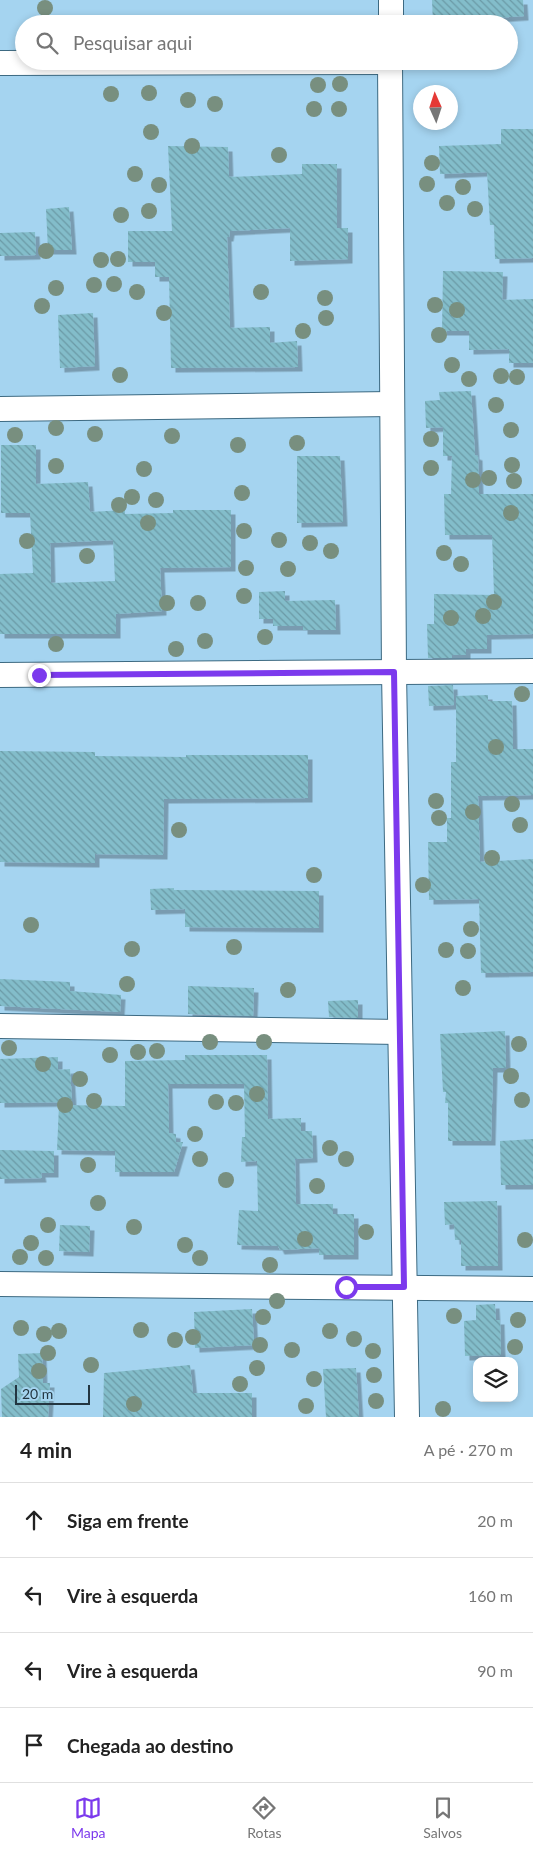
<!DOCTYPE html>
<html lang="pt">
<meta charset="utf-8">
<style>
:root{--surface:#fff;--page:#f6f6f6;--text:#222;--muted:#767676;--line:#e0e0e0;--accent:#7c3aed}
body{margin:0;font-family:Lato,sans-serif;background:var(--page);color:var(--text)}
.controls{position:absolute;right:15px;bottom:15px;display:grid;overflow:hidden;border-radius:10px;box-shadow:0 2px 8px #0003}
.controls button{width:45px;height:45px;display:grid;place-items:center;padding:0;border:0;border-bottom:1px solid var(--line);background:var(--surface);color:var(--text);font:25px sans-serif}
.compass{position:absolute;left:413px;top:85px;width:45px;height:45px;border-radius:50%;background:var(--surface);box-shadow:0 2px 8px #0003;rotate:357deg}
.scale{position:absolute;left:15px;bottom:12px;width:75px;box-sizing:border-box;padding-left:5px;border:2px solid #233641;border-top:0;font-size:14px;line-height:18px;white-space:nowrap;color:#233641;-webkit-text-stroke:4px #a5d4f0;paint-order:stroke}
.stop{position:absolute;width:15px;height:15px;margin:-11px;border:4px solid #7c3aed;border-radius:50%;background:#fff}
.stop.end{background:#7c3aed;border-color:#fff;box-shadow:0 1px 5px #0008}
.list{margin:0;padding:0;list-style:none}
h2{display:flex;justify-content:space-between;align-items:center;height:65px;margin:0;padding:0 20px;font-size:21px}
h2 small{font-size:16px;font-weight:400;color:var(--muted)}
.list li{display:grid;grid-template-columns:32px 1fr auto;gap:15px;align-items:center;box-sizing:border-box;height:75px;padding:0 20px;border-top:1px solid var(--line)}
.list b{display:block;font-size:19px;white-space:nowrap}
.list em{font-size:16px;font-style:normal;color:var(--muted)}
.icon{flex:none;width:28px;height:28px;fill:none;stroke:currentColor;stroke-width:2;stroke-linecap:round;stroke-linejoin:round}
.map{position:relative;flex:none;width:533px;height:1417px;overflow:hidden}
.search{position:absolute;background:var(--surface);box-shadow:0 2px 8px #0003;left:15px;right:15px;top:15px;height:55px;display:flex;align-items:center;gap:12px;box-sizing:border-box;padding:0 18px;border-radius:28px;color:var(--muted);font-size:19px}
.sheet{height:365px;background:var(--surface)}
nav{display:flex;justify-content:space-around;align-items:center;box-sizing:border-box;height:70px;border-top:1px solid var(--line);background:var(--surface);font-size:14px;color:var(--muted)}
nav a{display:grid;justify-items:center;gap:2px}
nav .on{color:var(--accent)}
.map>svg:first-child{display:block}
.building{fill:url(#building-back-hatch);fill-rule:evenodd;filter:url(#shadow)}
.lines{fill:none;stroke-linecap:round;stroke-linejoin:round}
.street-casing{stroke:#3d6a82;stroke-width:26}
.street{stroke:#fff;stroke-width:24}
.tree{fill:#788f7f}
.route{stroke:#7c3aed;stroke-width:6}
</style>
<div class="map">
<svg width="533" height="1417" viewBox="0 0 533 1417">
<defs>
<pattern id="building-back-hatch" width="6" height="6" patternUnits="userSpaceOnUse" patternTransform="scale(1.25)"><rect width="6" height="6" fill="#83bdca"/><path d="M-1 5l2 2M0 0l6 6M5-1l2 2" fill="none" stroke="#6b9aa6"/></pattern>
<filter id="shadow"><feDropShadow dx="4.5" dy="4.5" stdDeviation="0" flood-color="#0004"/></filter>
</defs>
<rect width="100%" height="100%" fill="#a5d4f0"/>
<g class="building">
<path d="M432 0H523L524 16 477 19V24H433Z"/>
<path d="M501 129H533V258L495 259 494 225H490L487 172 440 174 439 146 501 144Z"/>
<path d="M168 146 228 147 229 177 302 174V164H337V228H348V259L290 261V228L230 231 229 237H227L230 328 270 327V343L297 341 298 367 171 368 169 277H155V262H128V231H172Z"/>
<path d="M69 207 72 250H48L46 209Z"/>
<path d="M35 232 36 255 0 256V233Z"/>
<path d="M443 271 503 272 502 300 533 299V363H509V349L469 350V331H442Z"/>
<path d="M93 313 95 366 60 368 58 315Z"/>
<path d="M471 391 475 455 478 456 479 494H533V634L487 635V649H466V655H452V658H428L427 624H434V594L494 595 492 535H445L444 494H451L452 456H443V427L426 428 425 401 440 400 439 392Z"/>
<path d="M1 445H36V484L88 482 90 512 125 510V514L173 513V510H231V567L160 568 162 611 116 614V634H0V574L33 573 30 513H1ZM113 540 115 581 51 583 50 543Z"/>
<path d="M297 456H340L343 522 297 523Z"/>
<path d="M285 591V601L335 600 336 630H303V626H273V619H259V592Z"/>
<path d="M453 685 454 705 429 706 428 686Z"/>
<path d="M488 695V701H512L513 749H533V795L478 796 480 862 533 859V972L481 973 479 899 429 900 428 842H447V818H451V762H456V696Z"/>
<path d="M0 751 95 752V756L186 757V755H308V798L164 799 163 855 95 854V863L0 862Z"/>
<path d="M174 888V890L319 891V928L185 927V909L151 910 150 889Z"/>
<path d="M0 979 70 982V991L121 995 120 1012 0 1006Z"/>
<path d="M188 986 254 988 253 1016 188 1014Z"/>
<path d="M358 1000V1018L329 1017 328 1001Z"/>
<path d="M505 1031 506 1068H493L491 1141H448V1103H445L446 1092H443L440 1034Z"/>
<path d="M185 1055H267L268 1119 301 1118V1131H312L313 1158 295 1159 296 1204H333V1214H354V1255H319V1248L280 1250 278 1246 237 1245 239 1210 258 1211 257 1161 241 1162 242 1137H245L244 1084H168L169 1133 176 1134V1142H183L174 1172H115V1151L57 1150 59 1105 125 1106V1061L185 1060Z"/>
<path d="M58 1057V1070L70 1069 72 1102 0 1103V1059Z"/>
<path d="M533 1139V1185H501L500 1141Z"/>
<path d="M0 1150 54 1151V1173H41L42 1178 0 1179Z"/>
<path d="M497 1201 498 1266H461V1240H455L454 1224 445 1225 444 1202Z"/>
<path d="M60 1225 90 1226 89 1252 59 1251Z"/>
<path d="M495 1304 496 1320H500L501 1355 465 1356 464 1321 476 1320V1305Z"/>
<path d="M252 1309 254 1345 195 1348 194 1312Z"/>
<path d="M42 1353 43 1383H50L48 1417H2L1 1389 19 1377 18 1354Z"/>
<path d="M190 1365 193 1393H252V1417H103L104 1373Z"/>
<path d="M356 1368 359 1417H326L323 1369Z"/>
</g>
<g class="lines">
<defs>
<g id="street">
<path d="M391 24V0"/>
<path d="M390 61 394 672 407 1417"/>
<path d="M0 63 390 62"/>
<path d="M0 409 392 404"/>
<path d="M0 675 533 671"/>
<path d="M0 1026 400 1032"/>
<path d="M0 1284 533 1289"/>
</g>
</defs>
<use href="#street" class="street-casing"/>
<use href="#street" class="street"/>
</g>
<g class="tree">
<circle cx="45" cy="8" r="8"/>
<circle cx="340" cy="84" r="8"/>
<circle cx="318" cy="85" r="8"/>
<circle cx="149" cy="93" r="8"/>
<circle cx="111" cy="94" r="8"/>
<circle cx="188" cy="100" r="8"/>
<circle cx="215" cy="104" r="8"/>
<circle cx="314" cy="109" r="8"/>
<circle cx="339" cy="109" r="8"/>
<circle cx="151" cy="132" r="8"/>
<circle cx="192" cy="146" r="8"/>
<circle cx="279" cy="155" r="8"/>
<circle cx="432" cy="163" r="8"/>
<circle cx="135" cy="174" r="8"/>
<circle cx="427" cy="184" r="8"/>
<circle cx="159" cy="185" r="8"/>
<circle cx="463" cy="187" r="8"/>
<circle cx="447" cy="203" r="8"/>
<circle cx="475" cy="209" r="8"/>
<circle cx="149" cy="211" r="8"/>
<circle cx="121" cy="215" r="8"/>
<circle cx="46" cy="251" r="8"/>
<circle cx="118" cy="259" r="8"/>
<circle cx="101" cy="260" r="8"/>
<circle cx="114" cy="284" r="8"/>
<circle cx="94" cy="285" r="8"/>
<circle cx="56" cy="288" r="8"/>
<circle cx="137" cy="292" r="8"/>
<circle cx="261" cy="292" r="8"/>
<circle cx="325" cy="298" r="8"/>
<circle cx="435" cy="305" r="8"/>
<circle cx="42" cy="306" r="8"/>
<circle cx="457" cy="310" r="8"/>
<circle cx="164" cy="313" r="8"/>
<circle cx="326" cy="318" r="8"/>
<circle cx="303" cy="331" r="8"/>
<circle cx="439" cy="335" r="8"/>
<circle cx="452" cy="365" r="8"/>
<circle cx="120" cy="375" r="8"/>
<circle cx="501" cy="376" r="8"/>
<circle cx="517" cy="377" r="8"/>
<circle cx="469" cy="379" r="8"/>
<circle cx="496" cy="405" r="8"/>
<circle cx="56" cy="428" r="8"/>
<circle cx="511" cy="430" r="8"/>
<circle cx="95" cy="434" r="8"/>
<circle cx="15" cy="435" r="8"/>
<circle cx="172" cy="436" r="8"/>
<circle cx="431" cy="439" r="8"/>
<circle cx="297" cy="443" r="8"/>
<circle cx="238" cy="445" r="8"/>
<circle cx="512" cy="465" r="8"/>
<circle cx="56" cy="466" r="8"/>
<circle cx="431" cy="468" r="8"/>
<circle cx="144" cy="469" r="8"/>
<circle cx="489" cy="478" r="8"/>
<circle cx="473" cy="480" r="8"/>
<circle cx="514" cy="481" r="8"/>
<circle cx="242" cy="493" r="8"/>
<circle cx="132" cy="497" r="8"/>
<circle cx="156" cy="500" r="8"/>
<circle cx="119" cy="505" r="8"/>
<circle cx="511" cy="513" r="8"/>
<circle cx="148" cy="523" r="8"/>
<circle cx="244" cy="531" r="8"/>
<circle cx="279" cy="540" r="8"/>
<circle cx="27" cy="541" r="8"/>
<circle cx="310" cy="543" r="8"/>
<circle cx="331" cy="551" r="8"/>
<circle cx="444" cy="553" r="8"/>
<circle cx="87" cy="556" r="8"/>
<circle cx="461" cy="564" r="8"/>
<circle cx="246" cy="568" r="8"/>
<circle cx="288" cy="569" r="8"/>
<circle cx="244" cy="596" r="8"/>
<circle cx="494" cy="602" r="8"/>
<circle cx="167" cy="603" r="8"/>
<circle cx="198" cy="603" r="8"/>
<circle cx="483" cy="616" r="8"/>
<circle cx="451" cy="618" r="8"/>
<circle cx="265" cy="637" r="8"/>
<circle cx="205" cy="641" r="8"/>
<circle cx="56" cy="644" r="8"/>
<circle cx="176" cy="649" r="8"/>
<circle cx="522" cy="694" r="8"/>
<circle cx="496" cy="747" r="8"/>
<circle cx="436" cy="801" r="8"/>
<circle cx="512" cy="804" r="8"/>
<circle cx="473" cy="812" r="8"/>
<circle cx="439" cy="818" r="8"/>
<circle cx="520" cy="825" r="8"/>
<circle cx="179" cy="830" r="8"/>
<circle cx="492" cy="858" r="8"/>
<circle cx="314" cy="875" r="8"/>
<circle cx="423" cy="885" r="8"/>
<circle cx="31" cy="925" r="8"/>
<circle cx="471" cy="929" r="8"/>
<circle cx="234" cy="947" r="8"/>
<circle cx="132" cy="949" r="8"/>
<circle cx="446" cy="950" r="8"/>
<circle cx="468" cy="951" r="8"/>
<circle cx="127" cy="984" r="8"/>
<circle cx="463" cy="988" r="8"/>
<circle cx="288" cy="990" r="8"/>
<circle cx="210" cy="1042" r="8"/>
<circle cx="264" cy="1042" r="8"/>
<circle cx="519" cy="1044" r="8"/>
<circle cx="9" cy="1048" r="8"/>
<circle cx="157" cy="1051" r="8"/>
<circle cx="138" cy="1052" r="8"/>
<circle cx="110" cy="1055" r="8"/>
<circle cx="43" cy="1064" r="8"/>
<circle cx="511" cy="1076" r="8"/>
<circle cx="80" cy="1079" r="8"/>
<circle cx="257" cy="1094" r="8"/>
<circle cx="522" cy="1100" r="8"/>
<circle cx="94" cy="1101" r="8"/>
<circle cx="216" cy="1102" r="8"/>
<circle cx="236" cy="1103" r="8"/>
<circle cx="65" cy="1105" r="8"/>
<circle cx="195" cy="1134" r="8"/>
<circle cx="330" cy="1148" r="8"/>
<circle cx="200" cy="1159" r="8"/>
<circle cx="346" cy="1159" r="8"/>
<circle cx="88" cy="1165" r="8"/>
<circle cx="226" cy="1180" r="8"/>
<circle cx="317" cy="1186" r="8"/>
<circle cx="98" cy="1203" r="8"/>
<circle cx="48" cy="1225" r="8"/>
<circle cx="134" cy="1227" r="8"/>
<circle cx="366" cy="1232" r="8"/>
<circle cx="305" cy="1239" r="8"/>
<circle cx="525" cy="1240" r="8"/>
<circle cx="31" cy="1243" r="8"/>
<circle cx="185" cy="1245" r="8"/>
<circle cx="20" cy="1257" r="8"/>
<circle cx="46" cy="1258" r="8"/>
<circle cx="200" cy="1258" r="8"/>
<circle cx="270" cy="1265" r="8"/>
<circle cx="277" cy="1301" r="8"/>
<circle cx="454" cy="1316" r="8"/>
<circle cx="263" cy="1317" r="8"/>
<circle cx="518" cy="1320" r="8"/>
<circle cx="21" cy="1328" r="8"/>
<circle cx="141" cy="1330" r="8"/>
<circle cx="59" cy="1331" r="8"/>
<circle cx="330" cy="1331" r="8"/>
<circle cx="44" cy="1334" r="8"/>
<circle cx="193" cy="1337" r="8"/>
<circle cx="354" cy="1339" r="8"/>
<circle cx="175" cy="1340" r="8"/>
<circle cx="260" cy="1345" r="8"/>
<circle cx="515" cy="1347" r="8"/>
<circle cx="292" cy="1350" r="8"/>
<circle cx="373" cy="1351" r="8"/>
<circle cx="48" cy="1353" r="8"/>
<circle cx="91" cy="1365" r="8"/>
<circle cx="257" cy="1368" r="8"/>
<circle cx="39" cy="1371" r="8"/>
<circle cx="374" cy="1375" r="8"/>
<circle cx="314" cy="1379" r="8"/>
<circle cx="240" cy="1384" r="8"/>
<circle cx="376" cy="1401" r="8"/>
<circle cx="134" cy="1404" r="8"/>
<circle cx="306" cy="1406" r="8"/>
<circle cx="443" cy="1409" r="8"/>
</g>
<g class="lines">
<path class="route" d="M39 675 394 672 404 1287H346"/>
</g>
</svg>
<div class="controls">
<button><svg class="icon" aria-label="layers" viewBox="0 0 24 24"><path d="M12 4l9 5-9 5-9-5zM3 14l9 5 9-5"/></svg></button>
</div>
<svg class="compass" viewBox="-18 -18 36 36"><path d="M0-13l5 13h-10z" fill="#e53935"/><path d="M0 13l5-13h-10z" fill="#767676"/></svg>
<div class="scale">20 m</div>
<div class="stop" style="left:346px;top:1287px"></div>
<div class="stop end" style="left:39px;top:675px"></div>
<div class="search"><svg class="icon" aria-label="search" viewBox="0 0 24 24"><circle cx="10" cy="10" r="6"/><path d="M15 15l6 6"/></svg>Pesquisar aqui</div>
</div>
<section class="sheet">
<h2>4 min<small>A pé · 270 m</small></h2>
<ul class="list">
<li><svg class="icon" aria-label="ahead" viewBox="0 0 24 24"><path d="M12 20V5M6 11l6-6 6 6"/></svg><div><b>Siga em frente</b></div><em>20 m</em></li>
<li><svg class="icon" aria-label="left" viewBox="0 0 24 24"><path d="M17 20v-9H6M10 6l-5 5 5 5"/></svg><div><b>Vire à esquerda</b></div><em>160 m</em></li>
<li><svg class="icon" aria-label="left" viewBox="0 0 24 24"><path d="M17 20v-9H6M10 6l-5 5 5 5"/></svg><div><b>Vire à esquerda</b></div><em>90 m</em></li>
<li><svg class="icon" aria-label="arrive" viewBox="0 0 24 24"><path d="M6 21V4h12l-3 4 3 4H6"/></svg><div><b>Chegada ao destino</b></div></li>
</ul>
</section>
<nav>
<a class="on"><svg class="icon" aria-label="map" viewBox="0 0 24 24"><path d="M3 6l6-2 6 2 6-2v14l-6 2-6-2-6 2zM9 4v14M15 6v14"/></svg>Mapa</a>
<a><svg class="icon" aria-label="directions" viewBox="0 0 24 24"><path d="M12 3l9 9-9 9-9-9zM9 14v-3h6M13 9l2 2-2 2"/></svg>Rotas</a>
<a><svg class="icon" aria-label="saved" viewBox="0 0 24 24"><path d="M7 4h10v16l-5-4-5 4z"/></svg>Salvos</a>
</nav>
